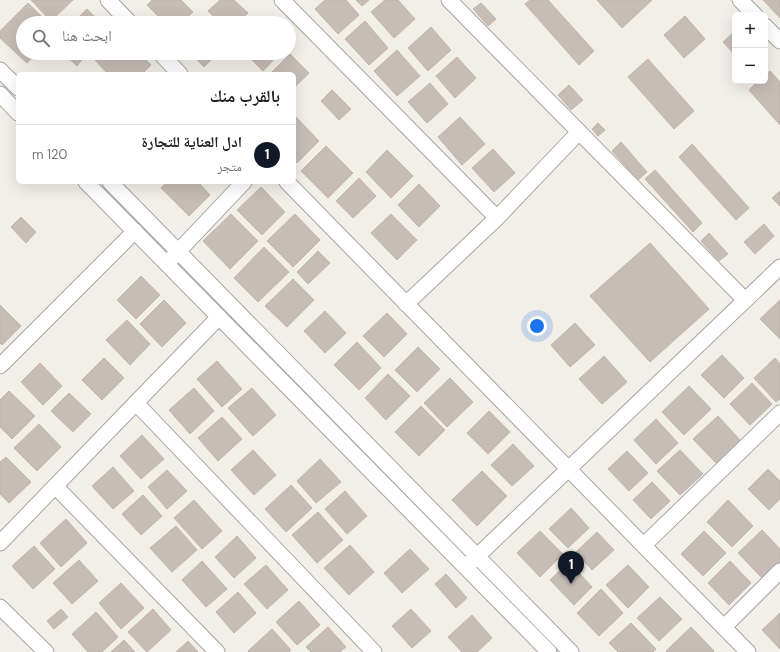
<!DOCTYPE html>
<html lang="ar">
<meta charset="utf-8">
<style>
:root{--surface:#fff;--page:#f2f2f2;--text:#202124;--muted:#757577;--line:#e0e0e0;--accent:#111827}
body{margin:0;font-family:"DM Sans","Noto Naskh Arabic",sans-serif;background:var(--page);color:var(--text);direction:rtl}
.controls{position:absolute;right:12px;top:12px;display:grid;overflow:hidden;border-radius:6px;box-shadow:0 4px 16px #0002}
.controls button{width:36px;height:36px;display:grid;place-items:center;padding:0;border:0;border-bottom:1px solid var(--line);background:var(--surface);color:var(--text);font:20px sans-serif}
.you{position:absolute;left:537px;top:326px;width:14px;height:14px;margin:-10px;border:3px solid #fff;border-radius:50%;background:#1a73e8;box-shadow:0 0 0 6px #1a73e833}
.badge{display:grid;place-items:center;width:26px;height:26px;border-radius:50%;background:var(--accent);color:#fff;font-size:13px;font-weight:700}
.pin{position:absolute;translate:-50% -33px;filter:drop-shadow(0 1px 2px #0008)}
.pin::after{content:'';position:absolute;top:21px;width:14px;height:12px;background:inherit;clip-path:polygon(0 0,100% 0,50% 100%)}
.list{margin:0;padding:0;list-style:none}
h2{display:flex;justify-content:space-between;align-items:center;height:52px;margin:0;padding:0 16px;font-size:17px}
h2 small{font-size:13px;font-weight:400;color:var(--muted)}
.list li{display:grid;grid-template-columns:26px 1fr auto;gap:12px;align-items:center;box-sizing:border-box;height:60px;padding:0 16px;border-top:1px solid var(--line)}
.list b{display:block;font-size:15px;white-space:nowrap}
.list p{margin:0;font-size:13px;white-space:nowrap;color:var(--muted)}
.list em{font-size:13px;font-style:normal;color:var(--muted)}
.icon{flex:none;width:22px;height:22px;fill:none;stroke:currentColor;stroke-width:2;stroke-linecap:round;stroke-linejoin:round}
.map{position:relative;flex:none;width:780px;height:652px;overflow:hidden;direction:ltr}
.search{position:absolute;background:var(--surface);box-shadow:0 4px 16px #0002;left:16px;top:16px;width:280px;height:44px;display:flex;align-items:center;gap:10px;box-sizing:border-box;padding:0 14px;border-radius:22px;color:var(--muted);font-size:15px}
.panel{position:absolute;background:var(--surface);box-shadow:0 4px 16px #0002;left:16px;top:72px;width:280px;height:112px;border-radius:6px;direction:rtl}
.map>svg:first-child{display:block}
.building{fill:#c7bdb7;stroke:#c4b3aa}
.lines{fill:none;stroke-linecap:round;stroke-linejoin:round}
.minor-casing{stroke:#a6a6a6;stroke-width:17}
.minor{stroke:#fff;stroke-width:15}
</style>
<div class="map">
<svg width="780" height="652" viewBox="0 0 780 652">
<rect width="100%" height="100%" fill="#f2eee8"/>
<g class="building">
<path d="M31 0H73L51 21Z"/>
<path d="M152 0H181L193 12 181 23H165L147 5Z"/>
<path d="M220 0H234L248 13 238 23H220L208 11Z"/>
<path d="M325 0H346L359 15 338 34 315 9Z"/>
<path d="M356 0H369L362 6Z"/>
<path d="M385 0H398L415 19 394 38 371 12Z"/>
<path d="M530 0H548L594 51 579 65 525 4Z"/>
<path d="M597 0H652L622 28Z"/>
<path d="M763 0H780V18Z"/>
<path d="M28 3 48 23H23V53H37L27 63 0 38V31Z"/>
<path d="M481 3 496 19 488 26 473 9Z"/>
<path d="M87 9 101 23H73Z"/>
<path d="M685 16 705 39 684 58 664 35Z"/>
<path d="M365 21 388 48 369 65 345 39Z"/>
<path d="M431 27 451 50 428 71 408 48Z"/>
<path d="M733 33 735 35V55L723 42Z"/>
<path d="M397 50 420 76 397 96 374 71Z"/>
<path d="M63 53H78L83 58 77 66Z"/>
<path d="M100 53H139L151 65 142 74H108L94 59Z"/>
<path d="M191 53H218L204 67Z"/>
<path d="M245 53H280L263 71Z"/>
<path d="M290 54 309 73 294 88V74H270Z"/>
<path d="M457 57 476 78 455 98 436 76Z"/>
<path d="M648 59 694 111 674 129 628 77Z"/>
<path d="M770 71 780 82V125L749 90 758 81H765V75Z"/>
<path d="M430 83 448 104 427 123 408 102Z"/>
<path d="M569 85 583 100 571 110 558 95Z"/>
<path d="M332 90 351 109 339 120 321 101Z"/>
<path d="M295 116 319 141 297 163 294 160Z"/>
<path d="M460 117 485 144 462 165 438 137Z"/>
<path d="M598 123 605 130 598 136 592 129Z"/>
<path d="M621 142 647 172 638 180 612 151Z"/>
<path d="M692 144 749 208 736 220 679 157Z"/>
<path d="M326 146 353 173 328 198 301 171Z"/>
<path d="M493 149 515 173 494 192 472 168Z"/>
<path d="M387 150 413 176 391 198 366 172Z"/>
<path d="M655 170 702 223 693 232 645 179Z"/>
<path d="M359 178 376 196 353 218 336 201Z"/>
<path d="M167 182H198L210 195 189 216 161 188Z"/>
<path d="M419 184 440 206 419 227 398 205Z"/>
<path d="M261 187 285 212 262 235 237 210Z"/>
<path d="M780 191V206L772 198Z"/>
<path d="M231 214 258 241 230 269 203 241Z"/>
<path d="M295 214 320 240 293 267 267 241Z"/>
<path d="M391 214 417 240 397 260 371 233Z"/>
<path d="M21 217 36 232 26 243 11 227Z"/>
<path d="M764 224 774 236 755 254 744 242Z"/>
<path d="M709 233 728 254 719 261 701 241Z"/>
<path d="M650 243 709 309 650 362 590 296Z"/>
<path d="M264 247 289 272 258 302 234 278Z"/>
<path d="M318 251 330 263 308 284 297 272Z"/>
<path d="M141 276 160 295 136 319 117 300Z"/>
<path d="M293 279 314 300 287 327 265 306Z"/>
<path d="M164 300 186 323 162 347 140 324Z"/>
<path d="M780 300V339L760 319Z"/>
<path d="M0 305 21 326 2 345 0 343Z"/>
<path d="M325 311 346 333 325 353 304 331Z"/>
<path d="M387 313 407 334 384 357 363 336Z"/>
<path d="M127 320 150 344 130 365 106 340Z"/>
<path d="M575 323 595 345 570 367 551 345Z"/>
<path d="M357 342 381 368 359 390 334 365Z"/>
<path d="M418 347 440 369 417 392 395 370Z"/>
<path d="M722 355 744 378 724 398 701 375Z"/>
<path d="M604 356 627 382 602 404 579 379Z"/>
<path d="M104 358 124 378 102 400 82 380Z"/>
<path d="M775 358 780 364V399L776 402 754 378Z"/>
<path d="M217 361 242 389 222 407 197 379Z"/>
<path d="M40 363 62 386 43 405 21 382Z"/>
<path d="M388 374 410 396 386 420 365 398Z"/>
<path d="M450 378 473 402 447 427 424 403Z"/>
<path d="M752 383 772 404 750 425 730 404Z"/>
<path d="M689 386 711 409 684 435 662 412Z"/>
<path d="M194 388 214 411 190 434 169 410Z"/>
<path d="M252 388 276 415 253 436 228 408Z"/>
<path d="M9 391 35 416 12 439 0 427V400Z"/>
<path d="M69 393 91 414 73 432 51 411Z"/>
<path d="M421 406 445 430 419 456 395 432Z"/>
<path d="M489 411 510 432 488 454 467 433Z"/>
<path d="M718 416 741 441 717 464 693 439Z"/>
<path d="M222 417 242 439 218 461 198 438Z"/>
<path d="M656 419 678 443 656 464 634 440Z"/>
<path d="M39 424 61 447 37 471 14 448Z"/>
<path d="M142 435 164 459 141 479 120 456Z"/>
<path d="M513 444 534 466 512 486 491 465Z"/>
<path d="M253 450 276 475 254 495 231 470Z"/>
<path d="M680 450 703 474 680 495 657 471Z"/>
<path d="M627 451 648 473 629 491 608 469Z"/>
<path d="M6 457 31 482 9 503 0 494V462Z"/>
<path d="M320 459 341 482 316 503 297 481Z"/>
<path d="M113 467 134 491 113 509 92 486Z"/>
<path d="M768 469 780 481V499L769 510 748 489Z"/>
<path d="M167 470 187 491 167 509 148 487Z"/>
<path d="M482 471 507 496 477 526 452 500Z"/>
<path d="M652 482 670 501 651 519 633 500Z"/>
<path d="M291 485 312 508 286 532 265 509Z"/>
<path d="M345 491 367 516 347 534 325 509Z"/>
<path d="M143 495 162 516 141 535 122 514Z"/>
<path d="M194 500 222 531 202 549 174 518Z"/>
<path d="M728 500 753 526 732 547 707 522Z"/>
<path d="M571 508 589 528 568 548 549 529Z"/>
<path d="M318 512 343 540 317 563 292 535Z"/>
<path d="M66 519 87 543 61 567 40 543Z"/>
<path d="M176 526 197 550 172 572 150 548Z"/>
<path d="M762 530 780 549V562L763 579 738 553Z"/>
<path d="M540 531 563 554 540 577 517 553Z"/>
<path d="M704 531 726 553 703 576 681 554Z"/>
<path d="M597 532 614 550 592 570 576 552Z"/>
<path d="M237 536 256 558 234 578 215 557Z"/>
<path d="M350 545 374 572 349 595 324 568Z"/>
<path d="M34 546 55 569 33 589 12 566Z"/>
<path d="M410 549 429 569 402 593 384 573Z"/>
<path d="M79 560 98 581 72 604 53 583Z"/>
<path d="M202 561 227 589 206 607 182 580Z"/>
<path d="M730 561 751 583 729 605 708 583Z"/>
<path d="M569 562 592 587 574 605 550 580Z"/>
<path d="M266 565 288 590 267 609 244 584Z"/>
<path d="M628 565 649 587 628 608 606 585Z"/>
<path d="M446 574 467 598 456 608 435 584Z"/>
<path d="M121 583 144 608 121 629 99 603Z"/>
<path d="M601 589 623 613 599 636 577 613Z"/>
<path d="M238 592 256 613 234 633 216 612Z"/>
<path d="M660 597 682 619 659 641 637 618Z"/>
<path d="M299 601 320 625 297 645 276 622Z"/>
<path d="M61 609 68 617 54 629 47 621Z"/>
<path d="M153 609 171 630 147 652 128 632Z"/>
<path d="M411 609 431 631 412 648 392 626Z"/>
<path d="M96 612 118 637 102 652H88L72 634Z"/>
<path d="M780 613V649L762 630Z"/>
<path d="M472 615 492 638 477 652H462L448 637Z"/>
<path d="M631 623 656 649 653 652H618L609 643Z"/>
<path d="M328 627 346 647 340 652H311L306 647Z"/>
<path d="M691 627 714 651 713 652H668L666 651Z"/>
<path d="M272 629 291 650 289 652H249L248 651Z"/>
<path d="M124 640 135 652H111Z"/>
<path d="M188 641 198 652H176Z"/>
</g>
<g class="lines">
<defs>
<g id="minor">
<path d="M108 0 130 23"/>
<path d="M282 0 497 218"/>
<path d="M449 0 745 300"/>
<path d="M740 0 755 15"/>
<path d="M765 26 780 41"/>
<path d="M160 53 180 74"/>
<path d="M0 70 18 88"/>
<path d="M0 94 18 113"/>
<path d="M86 182 549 652"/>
<path d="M110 182 571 652"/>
<path d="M287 182 748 652"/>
<path d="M172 258 244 182"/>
<path d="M406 304 497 218 579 132"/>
<path d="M0 366 135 231"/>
<path d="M136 403 374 652"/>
<path d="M55 486 217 652"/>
<path d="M0 543 219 317"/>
<path d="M644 545 780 413"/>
<path d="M470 563 780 267"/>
<path d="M0 607 46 652"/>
<path d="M724 627 780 571"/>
</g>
</defs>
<use href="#minor" class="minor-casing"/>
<use href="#minor" class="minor"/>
</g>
</svg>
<div class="controls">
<button>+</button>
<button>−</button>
</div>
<div class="you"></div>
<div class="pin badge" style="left:571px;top:584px">1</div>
<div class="search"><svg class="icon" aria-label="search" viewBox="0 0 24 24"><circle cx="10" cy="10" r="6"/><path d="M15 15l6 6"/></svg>ابحث هنا</div>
<section class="panel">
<h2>بالقرب منك<small></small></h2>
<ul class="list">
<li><span class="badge">1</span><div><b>ادل العناية للتجارة</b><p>متجر</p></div><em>120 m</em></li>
</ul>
</section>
</div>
